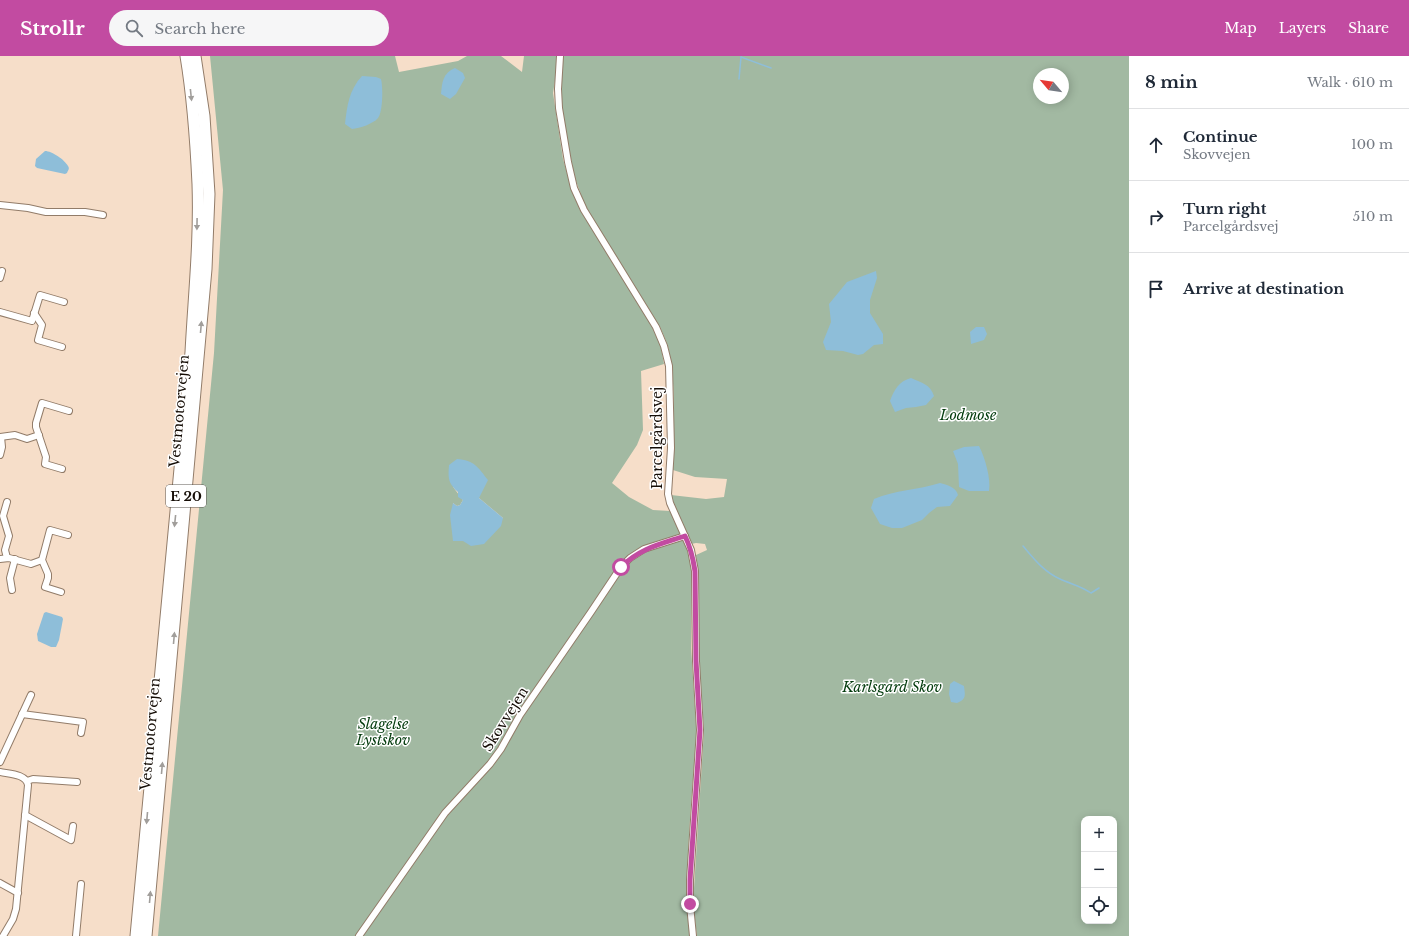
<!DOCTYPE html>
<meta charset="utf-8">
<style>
:root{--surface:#fff;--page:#f6f6f7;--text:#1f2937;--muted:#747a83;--line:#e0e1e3;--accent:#c24ba1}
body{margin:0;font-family:"Libre Baskerville",serif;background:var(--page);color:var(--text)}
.controls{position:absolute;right:12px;bottom:12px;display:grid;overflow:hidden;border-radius:8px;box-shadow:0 2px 10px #0003}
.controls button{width:36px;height:36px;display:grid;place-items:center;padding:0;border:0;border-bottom:1px solid var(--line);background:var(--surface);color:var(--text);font:20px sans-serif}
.compass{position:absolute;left:1033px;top:12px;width:36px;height:36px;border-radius:50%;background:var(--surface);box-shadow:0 2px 10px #0003;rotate:299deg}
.stop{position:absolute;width:12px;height:12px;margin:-9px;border:3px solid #c24ba1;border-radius:50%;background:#fff}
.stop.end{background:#c24ba1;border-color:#fff;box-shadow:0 1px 4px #0008}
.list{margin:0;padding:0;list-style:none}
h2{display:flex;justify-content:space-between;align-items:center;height:52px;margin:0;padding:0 16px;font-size:17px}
h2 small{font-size:13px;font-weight:400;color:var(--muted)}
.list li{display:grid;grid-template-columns:26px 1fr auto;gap:12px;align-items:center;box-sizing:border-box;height:72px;padding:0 16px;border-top:1px solid var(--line)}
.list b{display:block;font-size:15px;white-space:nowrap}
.list p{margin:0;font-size:13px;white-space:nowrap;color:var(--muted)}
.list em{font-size:13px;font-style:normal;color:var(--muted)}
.icon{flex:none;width:22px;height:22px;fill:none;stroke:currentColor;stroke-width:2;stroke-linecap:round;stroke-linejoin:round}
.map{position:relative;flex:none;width:1129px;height:880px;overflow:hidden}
header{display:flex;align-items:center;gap:24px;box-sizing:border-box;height:56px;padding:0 20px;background:var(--accent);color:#fff}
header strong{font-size:19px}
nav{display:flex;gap:22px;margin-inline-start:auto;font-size:14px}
.search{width:280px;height:36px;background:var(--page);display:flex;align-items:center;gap:10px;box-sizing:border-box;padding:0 14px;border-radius:22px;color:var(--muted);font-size:15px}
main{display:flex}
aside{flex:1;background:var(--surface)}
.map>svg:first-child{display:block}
.green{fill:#a2b9a2;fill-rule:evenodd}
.water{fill:#8ebed9}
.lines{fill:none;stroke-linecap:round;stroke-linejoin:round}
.stream{stroke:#8ebed9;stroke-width:1.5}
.minor-casing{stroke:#927c69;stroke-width:8}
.motorway-casing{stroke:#927c69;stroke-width:13}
.minor{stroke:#fff;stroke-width:6}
.motorway{stroke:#fff;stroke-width:11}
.oneway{fill:#a19e9b}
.route{stroke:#c24ba1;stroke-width:5}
.labels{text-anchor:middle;stroke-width:3;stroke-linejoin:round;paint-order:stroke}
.shield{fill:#fff;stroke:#5b5651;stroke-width:1}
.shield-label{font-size:13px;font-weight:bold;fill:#150d06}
.street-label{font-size:14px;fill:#150d06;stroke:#fff}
.park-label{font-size:14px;font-style:italic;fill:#033b0d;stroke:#fff}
</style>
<header>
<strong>Strollr</strong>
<div class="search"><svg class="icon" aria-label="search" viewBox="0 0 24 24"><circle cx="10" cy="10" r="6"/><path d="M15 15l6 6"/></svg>Search here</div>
<nav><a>Map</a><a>Layers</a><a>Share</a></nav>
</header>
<main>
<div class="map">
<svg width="1129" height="880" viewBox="0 0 1129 880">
<rect width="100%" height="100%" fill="#f6dec9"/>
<g class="green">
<path d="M210 0H395L399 16 458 5 467 0H501L522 16 524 0H559L553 37 563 103 570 128 580 154 654 272 661 292 664 308 641 315 643 374 637 389 612 427 629 441 653 454 670 455 686 489 692 510 691 592 696 665V686C691 751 684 816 690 880H158L214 297 223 134ZM453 431 479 442 503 462 463 485H453V447L457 450 460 449 463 444Z"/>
<path d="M563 0H1129V880H697L693 848 704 675 698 593V533L696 499 707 494 705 488 696 487 691 488 674 453 671 439 706 443 724 441 727 423 695 421 673 414C673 375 677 329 668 291 666 284 663 278 660 271L585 150 575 122 560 50 561 12ZM1039 18H1063V42H1039ZM1084 763H1114V865H1084Z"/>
</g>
<g class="water">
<path d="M455 12 463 17 465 22 456 38 450 43 441 38C442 26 443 17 455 12Z"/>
<path d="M362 20 376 21 381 23C383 31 383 55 378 62 373 68 360 72 352 73L345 68C347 50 349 34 362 20Z"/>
<path d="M45 95C52 95 65 104 68 110 70 113 68 114 67 117L65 118 37 112 35 110 36 103Z"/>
<path d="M876 215 877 222 870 244V257L883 278V288L874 289 863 298 858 299 843 295 826 294 823 286 831 266 829 248 847 226Z"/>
<path d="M976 271H984L987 278 984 284 971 288 970 276Z"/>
<path d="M911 322C922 327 930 328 934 340L926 349 916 351 906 352 895 356 890 345C894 334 899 325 911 322Z"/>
<path d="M979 390C985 402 991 422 989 435H969L959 431 958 408 953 395 964 391Z"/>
<path d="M457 403C474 404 478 411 488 424L479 442 503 462 501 470 484 488 471 490 463 485H453L450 459 453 447 457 450 460 449 463 444 458 441V436C448 427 448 422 449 409Z"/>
<path d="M940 427C947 429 956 431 958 439L950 450 937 451 929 457 922 464 902 472H892L880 468 871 452 874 443C895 434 918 434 940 427Z"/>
<path d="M46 556 62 561 63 563 59 584 56 591H51L38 585 37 578 44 557Z"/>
<path d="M954 625 964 630C965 639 967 643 957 647L951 646 949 638 950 628Z"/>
</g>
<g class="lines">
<g class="stream">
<path d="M741 1 771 12"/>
<path d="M739 23 741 1"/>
<path d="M1023 490C1034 503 1044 516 1060 523 1071 528 1081 530 1091 537L1099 532"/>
</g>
<defs>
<g id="minor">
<path d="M560 0 558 33 559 52 568 106 574 132 584 154 656 271 664 290 669 310 671 392 668 438 670 447 691 494 695 515 696 605 700 674 690 824V849L693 880"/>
<path d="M0 149 28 152 46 156H85L103 159"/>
<path d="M0 222 2 215"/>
<path d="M0 256 32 265 40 239 64 246"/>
<path d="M34 257 42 269 38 284 62 291"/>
<path d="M0 381 15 379 27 383 39 379"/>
<path d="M0 399 2 391 1 381"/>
<path d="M62 413 45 408 46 401 36 371V367L42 347 69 355"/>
<path d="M7 502 5 494 9 480 3 460 7 446"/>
<path d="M0 503 9 502 31 508 42 504"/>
<path d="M12 534 10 522 15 503"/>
<path d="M61 536 45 531 48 522V518L42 504 50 474 68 479"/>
<path d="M22 658 83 666 81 677"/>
<path d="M0 706 31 639"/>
<path d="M0 716C10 718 26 718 28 729L16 853 13 863 3 880"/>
<path d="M27 725 33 723 77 726"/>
<path d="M25 759 71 784 73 770"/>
<path d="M0 827 18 837"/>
<path d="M76 880 81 828"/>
<path d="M359 880 445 757 490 708 501 693 520 659 591 556 621 511 630 502 644 493 685 480"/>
</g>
<g id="motorway">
<path d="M136 880 191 296C194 240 200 184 198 128 196 85 193 42 186 0"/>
<path d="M146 880 206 213 209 138 204 60 195 0"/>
</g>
</defs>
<use href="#minor" class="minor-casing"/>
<use href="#motorway" class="motorway-casing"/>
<use href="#minor" class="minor"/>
<use href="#motorway" class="motorway"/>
</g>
<defs><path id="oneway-solid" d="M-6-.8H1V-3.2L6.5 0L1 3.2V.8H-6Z"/></defs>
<g class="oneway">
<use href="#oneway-solid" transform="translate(191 39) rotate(84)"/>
<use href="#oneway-solid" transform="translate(197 168) rotate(91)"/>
<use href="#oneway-solid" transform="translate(201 271) rotate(-85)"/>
<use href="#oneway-solid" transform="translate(175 465) rotate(96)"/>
<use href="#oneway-solid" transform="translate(174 582) rotate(-85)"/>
<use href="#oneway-solid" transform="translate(162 712) rotate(-85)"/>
<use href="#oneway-solid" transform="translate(147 762) rotate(95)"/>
<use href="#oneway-solid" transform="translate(150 841) rotate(-85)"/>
</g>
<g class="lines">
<path class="route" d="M621 511C640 492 661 488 685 480 691 492 693 502 695 515L696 605 700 674 690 824V848"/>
</g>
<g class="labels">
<rect class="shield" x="166" y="429" width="40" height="22" rx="3"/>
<g class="shield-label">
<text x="186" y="445">E 20</text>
</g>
<g class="street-label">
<text transform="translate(179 355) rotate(-85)" y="5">Vestmotorvejen</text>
<text transform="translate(657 382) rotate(-90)" y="5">Parcelgårdsvej</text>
<text transform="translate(505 663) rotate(-58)" y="5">Skovvejen</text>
<text transform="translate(150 678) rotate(-85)" y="5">Vestmotorvejen</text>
</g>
<g class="park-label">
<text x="968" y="364">Lodmose</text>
<text x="892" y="636">Karlsgård Skov</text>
<text x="383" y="673">Slagelse<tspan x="383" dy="16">Lystskov</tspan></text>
</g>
</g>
</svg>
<div class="controls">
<button>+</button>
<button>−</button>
<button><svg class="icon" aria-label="locate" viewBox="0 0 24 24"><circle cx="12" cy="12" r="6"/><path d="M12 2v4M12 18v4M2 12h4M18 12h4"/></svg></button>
</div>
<svg class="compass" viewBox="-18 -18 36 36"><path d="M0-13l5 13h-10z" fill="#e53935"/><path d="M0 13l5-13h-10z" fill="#747a83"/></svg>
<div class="stop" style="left:621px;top:511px"></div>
<div class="stop end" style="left:690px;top:848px"></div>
</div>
<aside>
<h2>8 min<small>Walk · 610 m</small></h2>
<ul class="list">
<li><svg class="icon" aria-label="ahead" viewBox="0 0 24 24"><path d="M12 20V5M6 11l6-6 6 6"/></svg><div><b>Continue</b><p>Skovvejen</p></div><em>100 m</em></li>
<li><svg class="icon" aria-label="right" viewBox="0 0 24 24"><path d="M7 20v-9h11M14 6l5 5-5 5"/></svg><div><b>Turn right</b><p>Parcelgårdsvej</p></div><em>510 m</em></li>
<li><svg class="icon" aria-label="arrive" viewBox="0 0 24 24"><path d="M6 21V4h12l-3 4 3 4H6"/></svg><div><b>Arrive at destination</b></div></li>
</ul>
</aside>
</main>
